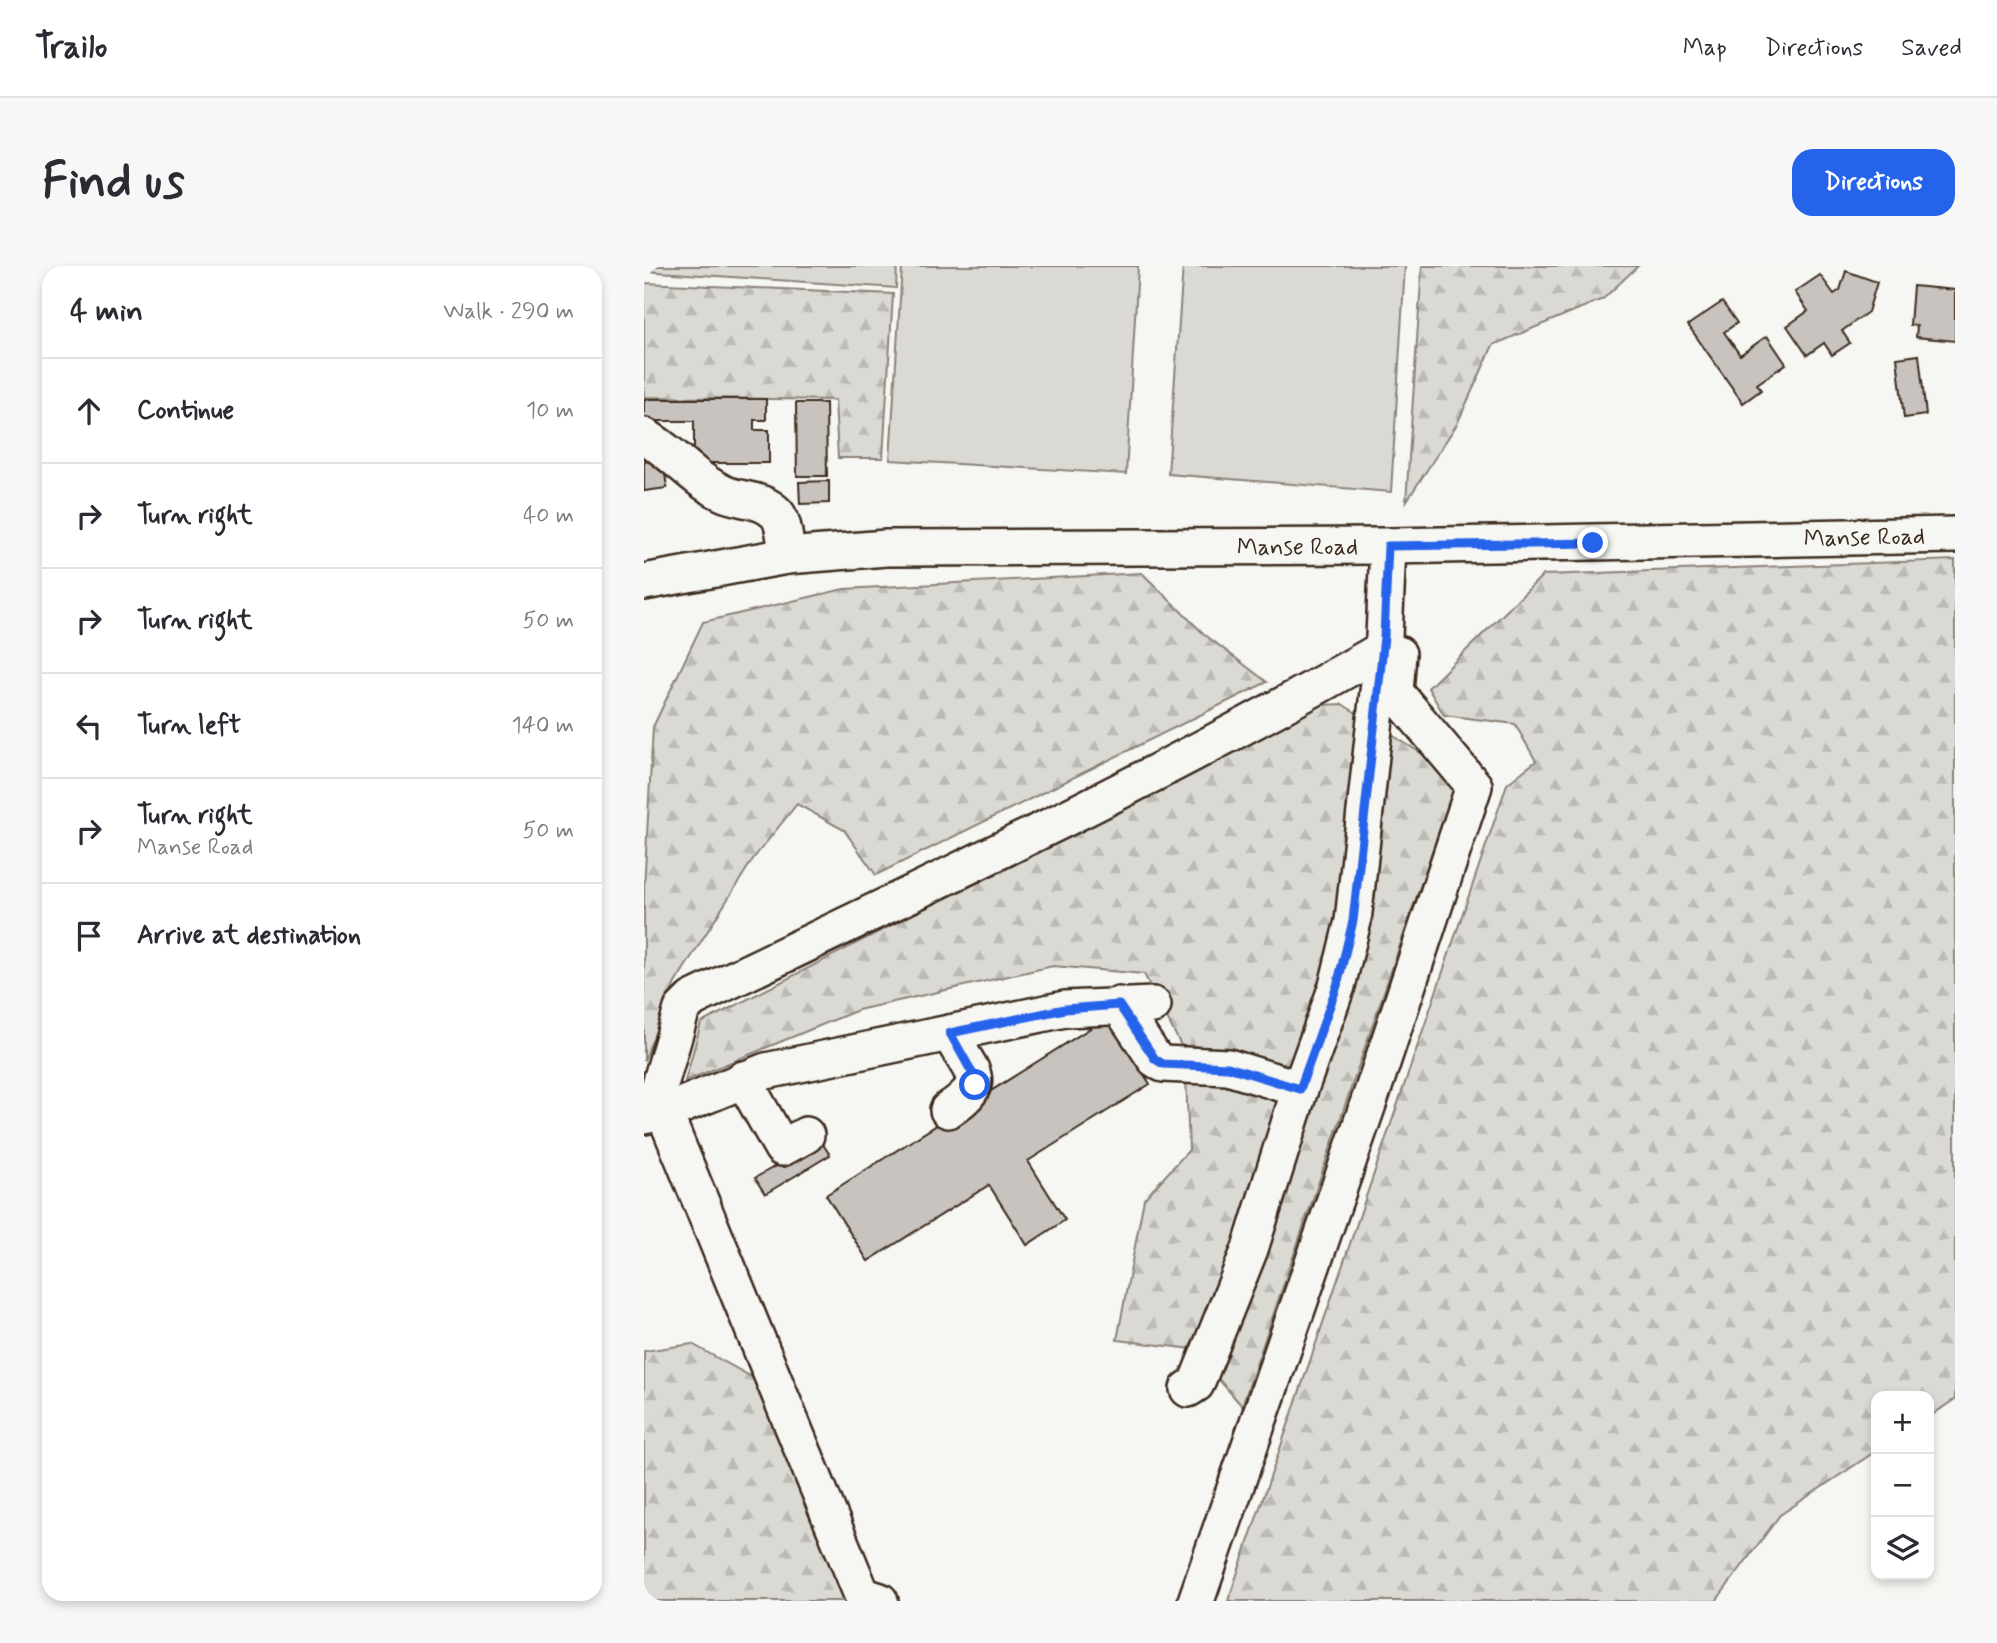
<!DOCTYPE html>
<meta charset="utf-8">
<style>
:root{--surface:#fff;--page:#f7f7f7;--text:#2b2b33;--muted:#7c7c81;--line:#e1e1e2;--accent:#2563eb}
body{margin:0;font-family:Mynerve,sans-serif;background:var(--page);color:var(--text)}
.controls{position:absolute;right:21px;bottom:21px;display:grid;overflow:hidden;border-radius:14px;box-shadow:0 4px 10px #0003}
.controls button{width:63px;height:63px;display:grid;place-items:center;padding:0;border:0;border-bottom:2px solid var(--line);background:var(--surface);color:var(--text);font:35px sans-serif}
.stop{position:absolute;width:21px;height:21px;margin:-16px;border:5px solid #2563eb;border-radius:50%;background:#fff}
.stop.end{background:#2563eb;border-color:#fff;box-shadow:0 2px 7px #0008}
.list{margin:0;padding:0;list-style:none}
h2{display:flex;justify-content:space-between;align-items:center;height:91px;margin:0;padding:0 28px;font-size:30px}
h2 small{font-size:23px;font-weight:400;color:var(--muted)}
.list li{display:grid;grid-template-columns:46px 1fr auto;gap:21px;align-items:center;box-sizing:border-box;height:105px;padding:0 28px;border-top:2px solid var(--line)}
.list b{display:block;font-size:26px;white-space:nowrap}
.list p{margin:0;font-size:23px;white-space:nowrap;color:var(--muted)}
.list em{font-size:23px;font-style:normal;color:var(--muted)}
.icon{flex:none;width:38px;height:38px;fill:none;stroke:currentColor;stroke-width:2;stroke-linecap:round;stroke-linejoin:round}
.map{position:relative;flex:none;width:1311px;height:1335px;overflow:hidden;border-radius:21px}
header{display:flex;align-items:center;gap:42px;box-sizing:border-box;height:98px;padding:0 35px;background:var(--surface);border-bottom:2px solid var(--line)}
header strong{font-size:33px}
nav{display:flex;gap:38px;margin-inline-start:auto;font-size:24px}
.intro{display:flex;align-items:center;justify-content:space-between;box-sizing:border-box;height:168px;padding:0 42px}
h1{margin:0;font-size:49px}
.button{padding:18px 32px;border-radius:21px;background:var(--accent);color:#fff;font-size:24px;font-weight:700}
main{display:flex;gap:42px;padding:0 42px}
aside{flex:1;background:var(--surface);border-radius:21px;box-shadow:0 4px 10px #0003}
.map>svg:first-child{display:block}
.green{fill:#dad9d3;stroke:#8a8278;stroke-width:2}
.forest{fill:url(#forest-firs);stroke:#8a8278;stroke-width:2}
.building{fill:#c8c3be;stroke:#3b2a1e;stroke-width:2}
.lines{fill:none;stroke-linecap:round;stroke-linejoin:round}
.minor-casing{stroke:#3b2a1e;stroke-width:40}
.minor{stroke:#f6f6f2;stroke-width:35}
.route{stroke:#2563eb;stroke-width:9}
.labels{text-anchor:middle;stroke-width:6;stroke-linejoin:round;paint-order:stroke}
.street-label{font-size:24px;fill:#3b2a1e;stroke:#f6f6f2}
</style>
<header>
<strong>Trailo</strong>
<nav><a>Map</a><a>Directions</a><a>Saved</a></nav>
</header>
<div class="intro"><h1>Find us</h1><a class="button">Directions</a></div>
<main>
<aside>
<h2>4 min<small>Walk · 290 m</small></h2>
<ul class="list">
<li><svg class="icon" aria-label="ahead" viewBox="0 0 24 24"><path d="M12 20V5M6 11l6-6 6 6"/></svg><div><b>Continue</b></div><em>10 m</em></li>
<li><svg class="icon" aria-label="right" viewBox="0 0 24 24"><path d="M7 20v-9h11M14 6l5 5-5 5"/></svg><div><b>Turn right</b></div><em>40 m</em></li>
<li><svg class="icon" aria-label="right" viewBox="0 0 24 24"><path d="M7 20v-9h11M14 6l5 5-5 5"/></svg><div><b>Turn right</b></div><em>50 m</em></li>
<li><svg class="icon" aria-label="left" viewBox="0 0 24 24"><path d="M17 20v-9H6M10 6l-5 5 5 5"/></svg><div><b>Turn left</b></div><em>140 m</em></li>
<li><svg class="icon" aria-label="right" viewBox="0 0 24 24"><path d="M7 20v-9h11M14 6l5 5-5 5"/></svg><div><b>Turn right</b><p>Manse Road</p></div><em>50 m</em></li>
<li><svg class="icon" aria-label="arrive" viewBox="0 0 24 24"><path d="M6 21V4h12l-3 4 3 4H6"/></svg><div><b>Arrive at destination</b></div></li>
</ul>
</aside>
<div class="map">
<svg width="1311" height="1335" viewBox="0 0 1311 1335">
<defs>
<pattern id="forest-firs" width="22" height="20" patternUnits="userSpaceOnUse" patternTransform="scale(1.75)"><rect width="22" height="20" fill="#dad9d3"/><path d="M5 1l3.5 6h-7zM16 11l3.5 6h-7z" fill="#bcbab5"/></pattern>
</defs>
<rect width="100%" height="100%" fill="#f6f6f2"/>
<filter id="ink" filterUnits="userSpaceOnUse"><feTurbulence type="fractalNoise" baseFrequency=".0143" numOctaves="2"/><feDisplacementMap in="SourceGraphic" scale="14" xChannelSelector="R" yChannelSelector="G"/><feConvolveMatrix kernelMatrix="1 2 1 2 8 2 1 2 1" color-interpolation-filters="sRGB"/></filter>
<g filter="url(#ink)">
<g class="green">
<path d="M0 0H253L252 22 0 5Z"/>
<path d="M258 0H494L482 208 246 194Z"/>
<path d="M539 0H761L747 226 524 208Z"/>
</g>
<g class="forest">
<path d="M778 0H994L959 33 849 79 813 158 762 236Z"/>
<path d="M0 17 249 28 239 192H194L191 134 0 131Z"/>
<path d="M1311 294V1133L1285 1151V1130H1232V1185L1136 1249 1072 1335H584L863 518 892 495 871 458 800 449 784 422 899 309Z"/>
<path d="M498 307 560 368 623 416 232 609 200 564 153 538 109 593 31 717 0 795V623L9 461 59 356 200 323Z"/>
<path d="M698 438 814 510 598 1140 548 1083 473 1074 500 933 545 884 541 787 500 708 409 700 214 744 41 815 57 757 677 439Z"/>
<path d="M48 1078 113 1114 202 1335H0V1085Z"/>
</g>
<g class="building">
<path d="M1202 5 1233 16 1224 46 1198 65 1206 77 1188 89 1180 77 1163 89 1143 60 1164 45 1151 26 1176 9 1190 28 1196 24Z"/>
<path d="M1269 20 1311 24V75L1272 71 1273 60 1266 59Z"/>
<path d="M1078 36 1093 57 1080 66 1096 89 1123 70 1142 98 1113 118 1117 124 1099 137 1044 59Z"/>
<path d="M1275 89 1282 149 1260 152 1253 92Z"/>
<path d="M0 133H122V154H110V164H125V197H50V155H0Z"/>
<path d="M152 137H182L183 210H153Z"/>
<path d="M19 193 23 222 0 225V196Z"/>
<path d="M185 215V237L156 238 155 216Z"/>
<path d="M464 751 506 818 384 895 421 954 383 979 345 919 224 995 182 929Z"/>
<path d="M176 874 186 889 121 928 111 912Z"/>
</g>
<g class="lines">
<defs>
<g id="minor">
<path d="M0 170C29 186 49 213 79 227 96 235 119 232 133 248 141 258 141 278 143 290"/>
<path id="s1" d="M0 316 143 290 242 282 744 280 1311 269"/>
<path d="M475 739 511 793 519 798 584 801 656 823"/>
<path d="M99 813 138 882 162 869"/>
<path d="M304 844C349 814 325 807 306 767"/>
<path d="M0 850 29 843 122 805 421 743 509 739"/>
<path d="M544 1123 552 1118 606 983 656 823 693 720 709 655 740 371 744 280"/>
<path d="M236 1335 218 1329 13 829 38 743 48 733C281 621 516 512 739 383L754 388 751 426 830 520 731 818 552 1335"/>
</g>
</defs>
<use href="#minor" class="minor-casing"/>
<use href="#minor" class="minor"/>
</g>
</g>
<g class="lines" filter="url(#ink)">
<path class="route" d="M331 819 330 810 306 767 421 743 475 739 511 793 519 798 584 801 656 823 693 720 709 655 740 371 744 280 949 277"/>
</g>
<g class="labels">
<g class="street-label">
<text dy="8" stroke="none"><textPath href="#s1" startOffset="1223">Manse Road</textPath></text>
<text dy="8" stroke="none"><textPath href="#s1" startOffset="656">Manse Road</textPath></text>
</g>
</g>
</svg>
<div class="controls">
<button>+</button>
<button>−</button>
<button><svg class="icon" aria-label="layers" viewBox="0 0 24 24"><path d="M12 4l9 5-9 5-9-5zM3 14l9 5 9-5"/></svg></button>
</div>
<div class="stop" style="left:331px;top:819px"></div>
<div class="stop end" style="left:949px;top:277px"></div>
</div>
</main>
